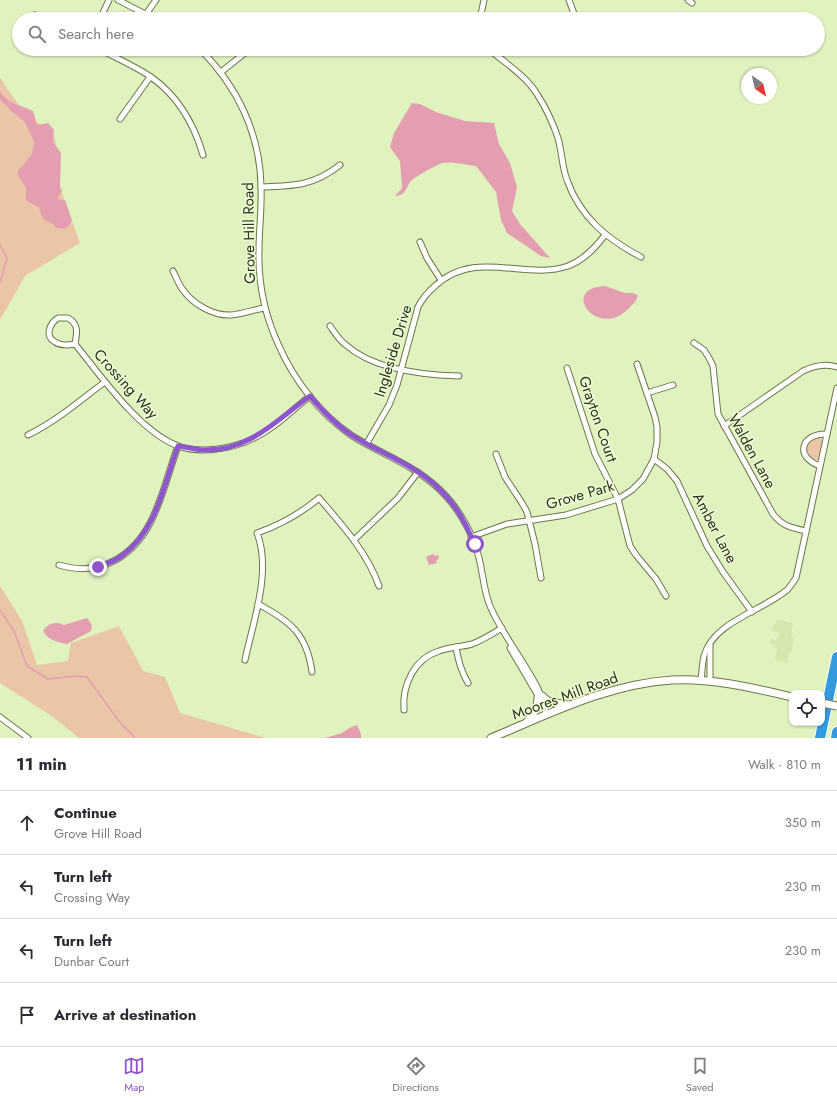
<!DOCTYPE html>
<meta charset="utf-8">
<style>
:root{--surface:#fff;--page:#f7f7f7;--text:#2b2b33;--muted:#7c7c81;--line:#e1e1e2;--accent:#8e55cc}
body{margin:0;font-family:Jost,sans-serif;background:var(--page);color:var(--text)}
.controls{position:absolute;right:12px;bottom:12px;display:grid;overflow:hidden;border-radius:8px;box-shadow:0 1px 3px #0004}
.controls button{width:36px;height:36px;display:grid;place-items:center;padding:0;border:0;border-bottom:1px solid var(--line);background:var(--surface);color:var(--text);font:20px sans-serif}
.compass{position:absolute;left:741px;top:68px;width:36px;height:36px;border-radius:50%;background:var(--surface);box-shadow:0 1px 3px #0004;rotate:146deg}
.stop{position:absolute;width:12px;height:12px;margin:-9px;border:3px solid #8e55cc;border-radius:50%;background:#fff}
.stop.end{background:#8e55cc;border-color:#fff;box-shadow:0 1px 4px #0008}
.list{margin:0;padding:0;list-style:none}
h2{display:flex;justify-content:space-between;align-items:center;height:52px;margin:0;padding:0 16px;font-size:17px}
h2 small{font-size:13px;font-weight:400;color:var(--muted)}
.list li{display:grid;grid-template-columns:26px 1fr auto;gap:12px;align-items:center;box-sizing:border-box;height:64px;padding:0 16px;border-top:1px solid var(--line)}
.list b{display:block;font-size:15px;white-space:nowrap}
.list p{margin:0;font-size:13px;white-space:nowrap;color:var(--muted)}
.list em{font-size:13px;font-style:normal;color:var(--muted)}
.icon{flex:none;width:22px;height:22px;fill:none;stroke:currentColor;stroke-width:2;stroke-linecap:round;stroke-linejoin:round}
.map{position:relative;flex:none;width:837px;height:738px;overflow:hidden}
.search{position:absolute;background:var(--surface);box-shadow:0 1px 3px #0004;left:12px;right:12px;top:12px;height:44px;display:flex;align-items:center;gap:10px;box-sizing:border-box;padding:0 14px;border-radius:22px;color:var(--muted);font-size:15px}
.sheet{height:308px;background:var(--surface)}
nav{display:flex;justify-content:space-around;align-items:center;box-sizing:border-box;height:56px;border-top:1px solid var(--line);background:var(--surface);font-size:11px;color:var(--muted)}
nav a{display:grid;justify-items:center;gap:2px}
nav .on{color:var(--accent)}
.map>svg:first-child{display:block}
.built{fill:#d4e8ad}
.green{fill:#eac6a7}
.water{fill:#e39fb0}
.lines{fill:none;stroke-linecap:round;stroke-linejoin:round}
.stream{stroke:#e39fb0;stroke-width:1.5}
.minor-casing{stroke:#697849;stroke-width:7}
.tertiary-casing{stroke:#697849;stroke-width:9}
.motorway-casing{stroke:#fff;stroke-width:12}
.minor{stroke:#fff;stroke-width:5}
.tertiary{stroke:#fff;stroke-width:7}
.motorway{stroke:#349adf;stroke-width:10}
.tertiary-bridge-casing{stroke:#697849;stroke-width:9;stroke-linecap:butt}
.tertiary-bridge{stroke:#fff;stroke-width:7}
.route{stroke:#8e55cc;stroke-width:5}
.labels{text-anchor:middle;stroke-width:3;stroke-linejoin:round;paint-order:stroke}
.street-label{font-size:15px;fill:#29301c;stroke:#effed4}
</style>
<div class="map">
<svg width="837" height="738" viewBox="0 0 837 738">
<rect width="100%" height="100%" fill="#e0f2be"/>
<path class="built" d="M777 620 786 621 787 623 788 622 793 623 791 637 794 638 791 652H789L787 663 775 660 777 648H775V645L770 644 771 639 776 640 777 637 779 638 780 633 772 631 774 624H775Z"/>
<g class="green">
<path d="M0 78 18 104 55 139 60 188 80 243 25 276 0 320Z"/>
<path d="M817 437H820L823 441 819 459 815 461C806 457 805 449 809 441Z"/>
<path d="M0 586 22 621 37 665 68 661 71 643 119 626 143 671 165 677 180 713 266 738H79L53 717 0 683Z"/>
</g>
<g class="water">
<path d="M0 91C6 104 22 105 33 111L37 125 48 123 54 130 53 142 61 153 60 187 62 191 58 197 60 200H65L72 220 69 226 64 229 56 228C52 221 51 224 45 220 42 218 40 211 39 207L28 202 26 199V188L18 175V171L32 154 34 142 25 122 11 111 0 99Z"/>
<path d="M412 103 420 104 436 112 465 121 494 123 499 144 510 163 517 187 512 211 520 224 550 258 541 256 507 233 501 220 496 192 476 166C467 165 450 161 442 163 438 164 415 177 412 180 405 187 408 195 395 196L402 188 400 161 390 147 394 133Z"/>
<path d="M605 286 625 293H632L638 295C637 301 632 305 627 310 597 339 559 288 605 286Z"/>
<path d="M433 554 436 556 438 555 439 558 436 561 437 563 429 565 426 557Z"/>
<path d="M87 618 92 625 91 631 67 644C57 642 47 640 43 630 49 623 56 621 64 625Z"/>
<path d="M357 725 361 734V738H325L342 733 351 727Z"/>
</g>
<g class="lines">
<g class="stream">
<path d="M0 245 7 258 0 283"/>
<path d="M0 610 14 631 27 666 48 679 76 676 87 677 118 720 135 738"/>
</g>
<defs>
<g id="minor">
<path d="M118 0 155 19"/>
<path d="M569 0 576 19"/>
<path d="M688 0 692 3"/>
<path d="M146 14 156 0"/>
<path d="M35 15 43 19"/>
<path d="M100 19 109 0"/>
<path d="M480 19 484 0"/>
<path d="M99 49C116 58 135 66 151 77 178 96 194 124 203 155"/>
<path d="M200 49C237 86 260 133 261 186 262 208 259 229 259 250 258 283 265 316 279 346 294 380 320 414 351 435 382 455 418 466 444 494 456 506 470 529 475 545 483 564 482 587 490 606 502 634 522 658 536 685 542 695 543 705 547 715"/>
<path d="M489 49C505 63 526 76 537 94 546 108 553 123 558 138 562 152 562 167 567 180 580 217 607 239 641 257"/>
<path d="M221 72 250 49"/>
<path d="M120 119 150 77"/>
<path d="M261 187C294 186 313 186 340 165"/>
<path d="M420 242 427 258 441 280"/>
<path d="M173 271C176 277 179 285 183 290 193 304 213 316 231 315 242 314 253 310 264 308"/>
<path d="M58 318H68C79 324 77 333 75 344 68 345 61 346 55 342 44 336 50 323 58 318Z"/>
<path d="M330 326C335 333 339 340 346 345 373 369 423 375 459 376"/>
<path d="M694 343 704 350 709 358 713 366 718 414 773 514C782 526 792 528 806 531"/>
<path d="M75 344C101 376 139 431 178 446 200 454 233 449 254 438 275 428 292 410 310 396"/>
<path d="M567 368 595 454 618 499 630 546 636 555 656 579 666 596"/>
<path d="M647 393 673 385"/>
<path d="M724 426 803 371C814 366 825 363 837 367"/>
<path d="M28 435C57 421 80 400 105 382"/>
<path d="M367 443 389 405 397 385 418 307C422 299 428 292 435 286 475 248 525 281 568 266 584 260 595 248 605 235"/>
<path d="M496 454 505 477 522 503 527 512 535 544 541 578"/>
<path d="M654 459 667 469 677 481 707 546 723 572 752 612"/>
<path d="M820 466C794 457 801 433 827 434"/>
<path d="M471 537 507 524 566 515 618 499 632 490 643 479 654 459 657 442V427L655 417 637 364"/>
<path d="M354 540 398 498 418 472"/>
<path d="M59 565C77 570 89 570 107 564 155 545 162 489 178 446"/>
<path d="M258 604C290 621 307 634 312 672"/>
<path d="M456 647C458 661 461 671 468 683"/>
<path d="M510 648 540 699"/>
<path d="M245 660C253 622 272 571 257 533 280 525 300 514 319 498 342 525 367 552 379 586"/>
<path d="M701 681C702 673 702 664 704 656 713 622 762 611 787 590 790 587 793 582 796 578L837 388"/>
<path d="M710 682V645"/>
<path d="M404 710C402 685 414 659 439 651 450 647 461 647 472 644 483 640 492 634 502 628"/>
<path d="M0 717 28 738"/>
</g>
<g id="tertiary">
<path d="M542 696 549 702 569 705"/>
<path d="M527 722 537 708 538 698"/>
<path d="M491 738C549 714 608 684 672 680 713 678 753 688 792 697"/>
</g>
<g id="motorway">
<path d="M820 738 837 657"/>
<path d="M836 738 837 732"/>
</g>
</defs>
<use href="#minor" class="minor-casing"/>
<use href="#tertiary" class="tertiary-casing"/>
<use href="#motorway" class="motorway-casing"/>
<use href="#minor" class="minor"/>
<use href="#tertiary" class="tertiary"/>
<use href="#motorway" class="motorway"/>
<defs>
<path id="tertiary-bridge" d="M822 703 837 706"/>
</defs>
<use href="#tertiary-bridge" class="tertiary-bridge-casing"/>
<use href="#tertiary-bridge" class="tertiary-bridge"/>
</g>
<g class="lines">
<path class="route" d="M98 567C107 563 116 561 123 555 157 530 164 484 178 446 186 447 194 449 202 450 249 452 275 421 310 396 322 410 335 424 350 434 377 452 409 462 434 484 446 495 457 508 464 522 468 529 471 537 475 544"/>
</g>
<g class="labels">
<g class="street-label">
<text transform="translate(249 233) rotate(-91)" y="5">Grove Hill Road</text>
<text transform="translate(393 351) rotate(-73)" y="5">Ingleside Drive</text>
<text transform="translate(126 384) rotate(48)" y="5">Crossing Way</text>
<text transform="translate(598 419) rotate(71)" y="5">Grayton Court</text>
<text transform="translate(752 451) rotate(61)" y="5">Walden Lane</text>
<text transform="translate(580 495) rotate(-16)" y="5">Grove Park</text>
<text transform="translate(715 528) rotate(62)" y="5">Amber Lane</text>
<text transform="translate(565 696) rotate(-20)" y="5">Moores Mill Road</text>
</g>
</g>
</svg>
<div class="controls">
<button><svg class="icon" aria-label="locate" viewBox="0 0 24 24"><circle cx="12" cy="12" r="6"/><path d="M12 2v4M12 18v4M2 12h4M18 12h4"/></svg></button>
</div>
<svg class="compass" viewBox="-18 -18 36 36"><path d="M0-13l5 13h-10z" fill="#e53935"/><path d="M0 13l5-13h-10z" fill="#7c7c81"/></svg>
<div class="stop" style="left:475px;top:544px"></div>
<div class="stop end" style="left:98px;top:567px"></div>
<div class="search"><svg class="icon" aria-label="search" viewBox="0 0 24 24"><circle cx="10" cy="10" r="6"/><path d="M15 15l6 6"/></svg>Search here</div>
</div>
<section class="sheet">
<h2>11 min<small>Walk · 810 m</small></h2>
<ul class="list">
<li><svg class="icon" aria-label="ahead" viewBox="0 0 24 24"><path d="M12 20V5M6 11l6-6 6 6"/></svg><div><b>Continue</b><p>Grove Hill Road</p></div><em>350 m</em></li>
<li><svg class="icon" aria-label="left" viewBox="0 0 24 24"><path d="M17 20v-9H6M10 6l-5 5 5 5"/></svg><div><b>Turn left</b><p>Crossing Way</p></div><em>230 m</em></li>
<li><svg class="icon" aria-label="left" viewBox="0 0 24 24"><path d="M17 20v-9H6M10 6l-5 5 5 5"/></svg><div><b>Turn left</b><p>Dunbar Court</p></div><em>230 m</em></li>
<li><svg class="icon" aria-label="arrive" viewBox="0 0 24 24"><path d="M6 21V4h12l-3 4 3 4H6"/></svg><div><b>Arrive at destination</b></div></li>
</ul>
</section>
<nav>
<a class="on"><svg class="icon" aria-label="map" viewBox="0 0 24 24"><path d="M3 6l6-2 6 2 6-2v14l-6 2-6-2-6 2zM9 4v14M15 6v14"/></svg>Map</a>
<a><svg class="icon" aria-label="directions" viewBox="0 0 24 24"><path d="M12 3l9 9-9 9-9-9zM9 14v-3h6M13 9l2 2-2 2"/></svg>Directions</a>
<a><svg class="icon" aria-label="saved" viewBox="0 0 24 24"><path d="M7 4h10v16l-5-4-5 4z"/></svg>Saved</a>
</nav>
